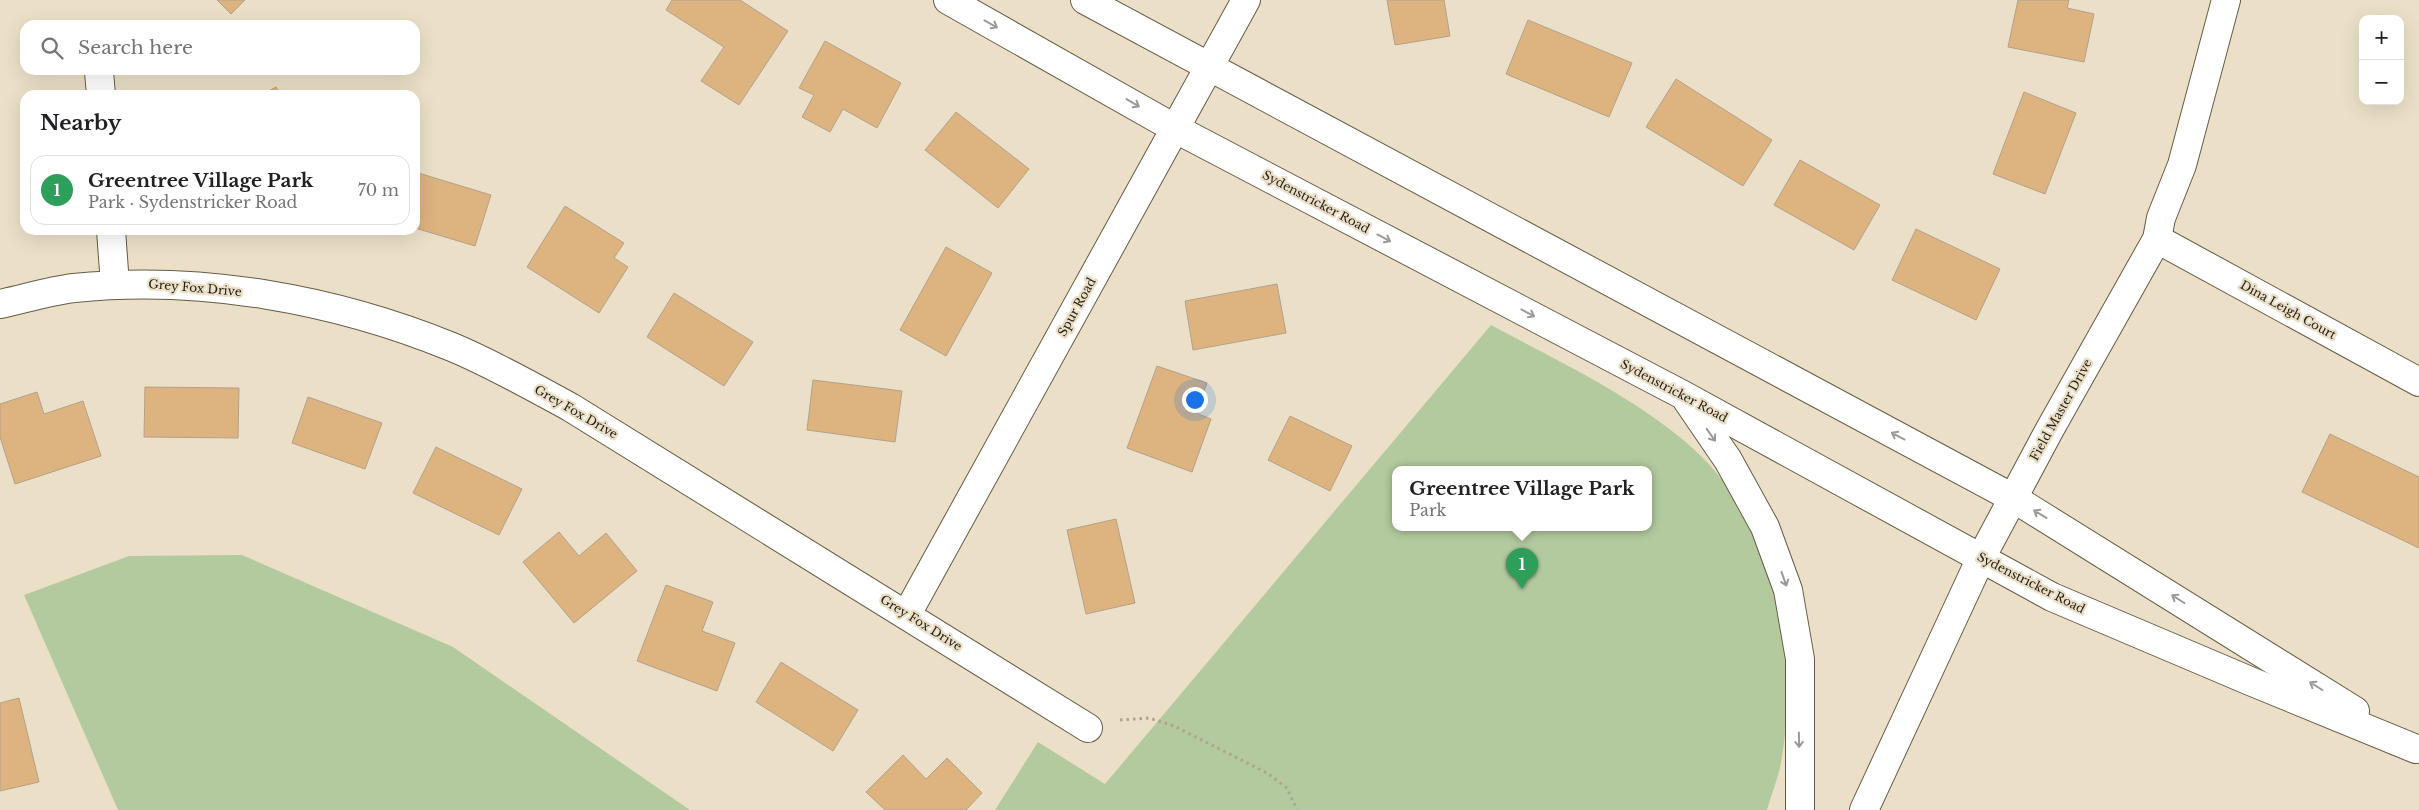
<!DOCTYPE html>
<meta charset="utf-8">
<style>
:root{--surface:#fff;--page:#f2f2f2;--text:#202124;--muted:#757577;--line:#e0e0e0;--accent:#d93025}
body{margin:0;font-family:"Libre Baskerville",serif;background:var(--page);color:var(--text)}
.controls{position:absolute;right:15px;top:15px;display:grid;overflow:hidden;border-radius:10px;box-shadow:0 5px 20px #0002}
.controls button{width:45px;height:45px;display:grid;place-items:center;padding:0;border:0;border-bottom:1px solid var(--line);background:var(--surface);color:var(--text);font:25px sans-serif}
.you{position:absolute;left:1194px;top:399px;width:18px;height:18px;margin:-12px;border:4px solid #fff;border-radius:50%;background:#1a73e8;box-shadow:0 0 0 8px #1a73e833}
.badge{display:grid;place-items:center;width:32px;height:32px;border-radius:50%;background:var(--accent);color:#fff;font-size:16px;font-weight:700}
.pin{position:absolute;translate:-50% -41px;filter:drop-shadow(0 1px 2px #0008)}
.pin::after{content:'';position:absolute;top:26px;width:18px;height:15px;background:inherit;clip-path:polygon(0 0,100% 0,50% 100%)}
.popup{position:absolute;left:1392px;top:466px;width:260px;height:65px;box-sizing:border-box;display:grid;place-content:center;border-radius:10px;background:var(--surface);filter:drop-shadow(0 1px 4px #0005);font-size:16px;white-space:nowrap;color:var(--muted)}
.popup b{font-size:19px;color:var(--text)}
.popup::after{content:'';position:absolute;left:50%;top:100%;margin-left:-10px;border:10px solid transparent;border-top-color:var(--surface)}
.list{margin:0;padding:0;list-style:none}
h2{display:flex;justify-content:space-between;align-items:center;height:65px;margin:0;padding:0 20px;font-size:21px}
h2 small{font-size:16px;font-weight:400;color:var(--muted)}
.list li{display:grid;grid-template-columns:32px 1fr auto;gap:15px;align-items:center;box-sizing:border-box;height:70px;margin:0 10px 10px;padding:0 10px;border:1px solid var(--line);border-radius:15px}
.list b{display:block;font-size:19px;white-space:nowrap}
.list p{margin:0;font-size:16px;white-space:nowrap;color:var(--muted)}
.list em{font-size:16px;font-style:normal;color:var(--muted)}
.icon{flex:none;width:28px;height:28px;fill:none;stroke:currentColor;stroke-width:2;stroke-linecap:round;stroke-linejoin:round}
.map{position:relative;flex:none;width:2419px;height:810px;overflow:hidden}
.search{position:absolute;background:var(--surface);box-shadow:0 5px 20px #0002;left:20px;top:20px;width:400px;height:55px;display:flex;align-items:center;gap:12px;box-sizing:border-box;padding:0 18px;border-radius:15px;color:var(--muted);font-size:19px}
.panel{position:absolute;background:var(--surface);box-shadow:0 5px 20px #0002;left:20px;top:90px;width:400px;height:145px;border-radius:15px}
.map>svg:first-child{display:block}
.green{fill:#b3ca9f;fill-rule:evenodd}
.building{fill:#ddb37f;stroke:#b3a18d}
.lines{fill:none;stroke-linecap:round;stroke-linejoin:round}
.minor-casing{stroke:#665c46;stroke-width:30}
.major-casing{stroke:#665c46;stroke-width:30}
.path{stroke:#ada490;stroke-width:3;stroke-dasharray:2.5 4;stroke-linecap:butt}
.minor{stroke:#fff;stroke-width:28}
.major{stroke:#fff;stroke-width:28}
.oneway{stroke:#9c9a96}
.labels{text-anchor:middle;stroke-width:4.5;stroke-linejoin:round;paint-order:stroke}
.street-label{font-size:12px;fill:#231f15;stroke:#ebe0c7}
</style>
<div class="map">
<svg width="2419" height="810" viewBox="0 0 2419 810">
<rect width="100%" height="100%" fill="#ebe0c7"/>
<g class="green">
<path d="M1491 325C1556 360 1625 392 1682 439 1775 514 1801 650 1781 763 1778 779 1771 795 1767 810H995L1038 742 1105 784ZM1396 470H1648V528H1396Z"/>
<path d="M242 555 453 647 690 810H118L24 595 129 556Z"/>
</g>
<g class="building">
<path d="M217 0H245L231 14Z"/>
<path d="M672 0H740L788 31 739 105 701 81 724 47 666 10Z"/>
<path d="M1387 0H1444L1450 36 1395 45Z"/>
<path d="M2018 0H2069L2067 8 2094 14 2084 62 2008 47Z"/>
<path d="M1528 20 1632 63 1609 117 1506 74Z"/>
<path d="M825 41 901 83 877 128 843 109 830 132 802 117 814 95 799 88Z"/>
<path d="M1676 79 1772 140 1743 186 1646 127Z"/>
<path d="M276 87 281 95H262Z"/>
<path d="M2024 92 2076 113 2045 194 1993 174Z"/>
<path d="M956 112 1029 169 998 208 925 150Z"/>
<path d="M1800 160 1880 205 1854 250 1774 205Z"/>
<path d="M415 172 491 195 475 246 415 228Z"/>
<path d="M565 206 624 243 614 258 628 267 599 313 527 267Z"/>
<path d="M1916 229 2000 269 1976 320 1892 280Z"/>
<path d="M946 247 992 273 946 356 900 330Z"/>
<path d="M1277 284 1286 333 1193 350 1185 301Z"/>
<path d="M674 293 753 342 724 386 647 337Z"/>
<path d="M1157 366 1207 383 1196 413 1211 419 1192 472 1127 448Z"/>
<path d="M813 380 902 391 895 442 807 430Z"/>
<path d="M145 387 239 388 238 438 144 437Z"/>
<path d="M37 392 44 414 83 401 101 456 15 484 0 437V404Z"/>
<path d="M308 397 382 423 365 469 292 443Z"/>
<path d="M1290 416 1352 446 1330 491 1268 460Z"/>
<path d="M2330 434 2419 477V548L2302 492Z"/>
<path d="M436 447 522 489 499 535 413 493Z"/>
<path d="M1116 519 1135 603 1086 614 1067 530Z"/>
<path d="M559 532 579 556 606 533 637 571 574 623 523 562Z"/>
<path d="M666 585 713 602 702 631 735 643 717 691 637 661Z"/>
<path d="M781 662 858 710 833 751 756 702Z"/>
<path d="M19 698 39 782 0 791V703Z"/>
<path d="M903 755 926 779 947 758 982 793 966 810H885L866 792Z"/>
</g>
<g class="lines">
<defs>
<g id="minor">
<path d="M99 72 101 95"/>
<path d="M111 230 115 285"/>
<path d="M2157 239 2419 382"/>
<path d="M0 304C24 299 49 291 74 288 201 275 334 299 452 347 493 364 531 386 570 407L1088 728"/>
<path d="M907 614 1246 0"/>
<path d="M1864 810 1981 558 2050 429 2157 239 2161 218 2182 165 2226 0"/>
</g>
<g id="major">
<path d="M948 0 1176 129 1683 395 2052 597 2250 681 2416 749"/>
<path d="M1085 0 2013 498 2355 711"/>
<path d="M1687 400 1728 460 1765 527 1788 590 1800 659V810"/>
</g>
</defs>
<use href="#minor" class="minor-casing"/>
<use href="#major" class="major-casing"/>
<path class="path" d="M1120 720 1149 718 1174 726 1267 773 1287 788 1297 810"/>
<use href="#minor" class="minor"/>
<use href="#major" class="major"/>
</g>
<defs><path id="oneway-shaft" d="M-6 0H5M1.5-3L5.5 0L1.5 3" fill="none" stroke-width="1.6" stroke-linecap="round" stroke-linejoin="round" transform="scale(1.25)"/></defs>
<g class="oneway">
<use href="#oneway-shaft" transform="translate(991 24) rotate(29)"/>
<use href="#oneway-shaft" transform="translate(1133 103) rotate(31)"/>
<use href="#oneway-shaft" transform="translate(1384 238) rotate(28)"/>
<use href="#oneway-shaft" transform="translate(1528 313) rotate(28)"/>
<use href="#oneway-shaft" transform="translate(1711 435) rotate(55)"/>
<use href="#oneway-shaft" transform="translate(1898 436) rotate(-152)"/>
<use href="#oneway-shaft" transform="translate(2040 514) rotate(-149)"/>
<use href="#oneway-shaft" transform="translate(1784 579) rotate(70)"/>
<use href="#oneway-shaft" transform="translate(2178 599) rotate(-148)"/>
<use href="#oneway-shaft" transform="translate(2316 686) rotate(-148)"/>
<use href="#oneway-shaft" transform="translate(1799 740) rotate(89)"/>
</g>
<g class="labels">
<g class="street-label">
<text transform="translate(1316 202) rotate(28)" y="4">Sydenstricker Road</text>
<text transform="translate(195 288) rotate(5)" y="4">Grey Fox Drive</text>
<text transform="translate(1077 307) rotate(-61)" y="4">Spur Road</text>
<text transform="translate(2288 310) rotate(29)" y="4">Dina Leigh Court</text>
<text transform="translate(1674 391) rotate(28)" y="4">Sydenstricker Road</text>
<text transform="translate(2061 410) rotate(-61)" y="4">Field Master Drive</text>
<text transform="translate(576 412) rotate(30)" y="4">Grey Fox Drive</text>
<text transform="translate(2031 583) rotate(27)" y="4">Sydenstricker Road</text>
<text transform="translate(921 623) rotate(32)" y="4">Grey Fox Drive</text>
</g>
</g>
</svg>
<div class="controls">
<button>+</button>
<button>−</button>
</div>
<div class="you"></div>
<div class="pin badge" style="left:1522px;top:589px;background:#2e9e5b">1</div>
<div class="popup"><b>Greentree Village Park</b>Park</div>
<div class="search"><svg class="icon" aria-label="search" viewBox="0 0 24 24"><circle cx="10" cy="10" r="6"/><path d="M15 15l6 6"/></svg>Search here</div>
<section class="panel">
<h2>Nearby<small></small></h2>
<ul class="list">
<li><span class="badge" style="background:#2e9e5b">1</span><div><b>Greentree Village Park</b><p>Park · Sydenstricker Road</p></div><em>70 m</em></li>
</ul>
</section>
</div>
